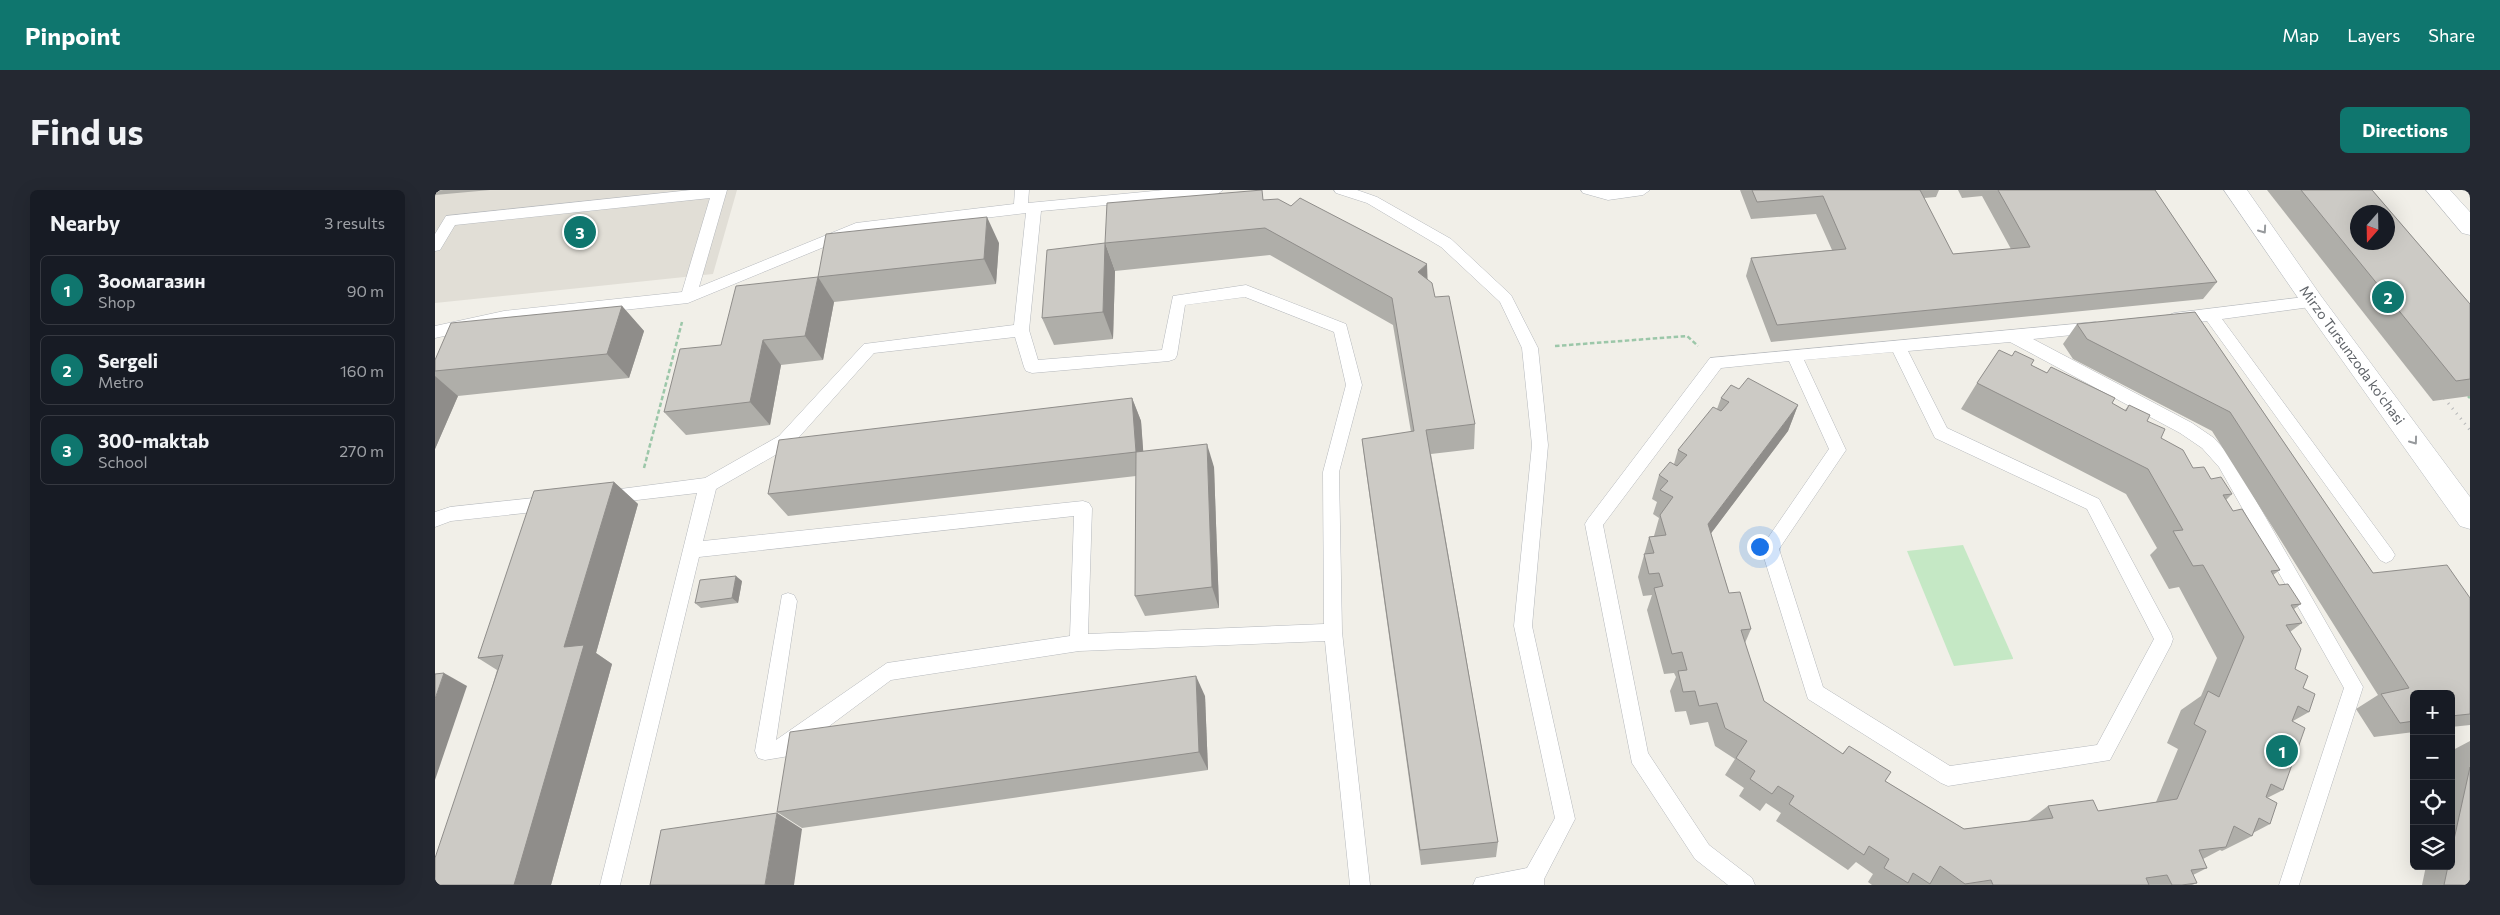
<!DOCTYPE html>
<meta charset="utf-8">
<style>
:root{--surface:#171b24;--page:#242831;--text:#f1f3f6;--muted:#9ea1a6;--line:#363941;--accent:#0f766e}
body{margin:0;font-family:Commissioner,sans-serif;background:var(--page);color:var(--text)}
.controls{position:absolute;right:15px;bottom:15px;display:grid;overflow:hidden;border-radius:8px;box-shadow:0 5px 20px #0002}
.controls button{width:45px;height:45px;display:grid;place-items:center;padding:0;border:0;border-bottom:1px solid var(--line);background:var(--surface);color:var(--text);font:25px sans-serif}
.compass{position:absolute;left:1915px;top:15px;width:45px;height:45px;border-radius:50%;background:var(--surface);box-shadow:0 5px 20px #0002;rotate:200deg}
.you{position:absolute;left:1324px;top:356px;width:18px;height:18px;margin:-12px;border:4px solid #fff;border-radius:50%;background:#1a73e8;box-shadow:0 0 0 8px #1a73e833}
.badge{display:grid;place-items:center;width:32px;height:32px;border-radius:50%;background:var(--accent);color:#fff;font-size:16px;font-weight:700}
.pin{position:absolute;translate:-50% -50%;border:2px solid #fff;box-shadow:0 1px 5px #0006}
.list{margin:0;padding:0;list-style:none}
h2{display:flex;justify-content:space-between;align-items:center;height:65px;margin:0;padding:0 20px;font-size:21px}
h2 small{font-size:16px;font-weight:400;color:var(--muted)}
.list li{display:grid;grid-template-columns:32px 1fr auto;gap:15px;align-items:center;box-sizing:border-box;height:70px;margin:0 10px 10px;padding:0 10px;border:1px solid var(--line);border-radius:8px}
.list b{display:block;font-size:19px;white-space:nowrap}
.list p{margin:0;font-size:16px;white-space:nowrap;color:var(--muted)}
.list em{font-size:16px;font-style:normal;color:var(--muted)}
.icon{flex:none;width:28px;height:28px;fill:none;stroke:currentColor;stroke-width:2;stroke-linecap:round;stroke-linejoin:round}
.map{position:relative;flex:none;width:2035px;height:695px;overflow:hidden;border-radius:8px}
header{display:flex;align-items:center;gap:30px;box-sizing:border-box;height:70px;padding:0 25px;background:var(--accent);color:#fff}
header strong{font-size:24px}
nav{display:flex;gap:28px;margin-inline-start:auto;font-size:18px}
.intro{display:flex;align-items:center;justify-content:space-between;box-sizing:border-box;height:120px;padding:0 30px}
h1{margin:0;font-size:35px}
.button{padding:12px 22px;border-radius:8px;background:var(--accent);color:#fff;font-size:18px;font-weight:700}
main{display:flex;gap:30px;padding:0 30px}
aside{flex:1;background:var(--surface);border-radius:8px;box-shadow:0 5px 20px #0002}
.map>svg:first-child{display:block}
.education{fill:#e1ded6}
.green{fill:#c5e8c5}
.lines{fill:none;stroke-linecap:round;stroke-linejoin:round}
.service-casing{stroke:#b5b8bc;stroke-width:1}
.minor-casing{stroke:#b5b8bc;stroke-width:1}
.secondary-casing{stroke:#b6babf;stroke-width:1}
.path{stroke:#9cc7a9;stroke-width:2.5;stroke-dasharray:4.5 2.5;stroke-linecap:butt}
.service{fill:#fff;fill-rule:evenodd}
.minor{fill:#fff;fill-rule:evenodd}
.secondary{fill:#fff;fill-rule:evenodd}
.rail{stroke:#b6b7b8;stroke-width:3;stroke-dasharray:1 5.5;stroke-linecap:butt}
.wall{fill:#afaea9}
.shaded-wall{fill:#8f8d8a}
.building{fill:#cccac5;stroke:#8f8d8a;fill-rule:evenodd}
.oneway{stroke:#979a9d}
.labels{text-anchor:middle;stroke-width:5;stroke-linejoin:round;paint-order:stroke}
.street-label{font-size:14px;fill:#5f6368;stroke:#fff}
</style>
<header>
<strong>Pinpoint</strong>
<nav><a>Map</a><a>Layers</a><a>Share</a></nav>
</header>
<div class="intro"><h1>Find us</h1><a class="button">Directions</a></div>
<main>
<aside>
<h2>Nearby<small>3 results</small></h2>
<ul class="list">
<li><span class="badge">1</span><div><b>Зоомагазин</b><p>Shop</p></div><em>90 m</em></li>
<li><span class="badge">2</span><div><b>Sergeli</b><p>Metro</p></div><em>160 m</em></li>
<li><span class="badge">3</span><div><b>300-maktab</b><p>School</p></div><em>270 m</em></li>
</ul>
</aside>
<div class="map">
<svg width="2035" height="695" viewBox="0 0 2035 695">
<rect width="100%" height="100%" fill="#f1efe8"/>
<path class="education" d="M0 0H302L278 84 0 113Z"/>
<path class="green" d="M1528 355 1578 468V469L1519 476 1472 361Z"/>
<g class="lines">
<defs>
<g id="service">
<path d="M256 0H292L264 97 421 33 579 14 580 0H594L593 13 729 0H788L781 5 606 21 594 140 603 170 727 160 738 106 811 95 911 134 927 195 904 282 907 442 935 695H915L890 451 644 461 456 490 354 566 330 570 323 568 320 561 347 405 353 403 359 405 362 411 341 550 452 473 635 446 639 326 264 367 185 695H165L262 303 168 314 162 312 159 307 162 302 270 288 344 246 429 154 579 135 591 23 423 43 253 113 69 133 0 148V136L69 121 247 102 275 8 20 35 5 60 0 61V44L11 26ZM810 107 899 142 911 195 888 282 889 434 653 444 657 318 654 313 648 311 268 351 281 299 356 256 439 163 580 147 589 177 591 181 597 183 734 171 740 169 742 165 750 115Z"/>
<path d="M899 0H922L942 7 1016 49 1076 105 1103 158 1113 255 1097 436 1140 629 1109 689V695H1038L1041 688 1092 678 1120 628 1079 436 1097 255 1087 158 1065 112 1006 57 932 13 901 3Z"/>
<path d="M1146 0H1215L1208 5 1173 10 1148 3Z"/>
<path d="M1878 106 1883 108 1886 112 1883 116 1787 129 1957 360 1960 365 1957 370 1951 373 1945 370 1772 131 1739 135 1734 133 1731 129 1734 125 1739 123Z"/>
<path d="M1661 132 1666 134 1669 138 1666 142 1598 149 1757 233 1779 248 1796 267 1928 497 1864 695H1844L1909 498 1784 277 1767 258 1745 243 1575 152 1473 161 1512 238 1664 309 1736 443 1738 449 1736 455 1675 570 1513 596 1506 593 1373 509 1326 358 1394 259 1354 171 1286 178 1168 335 1213 563 1274 655 1317 688 1320 695H1293L1260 669 1197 573 1150 334 1153 329 1275 168ZM1458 162 1500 248 1652 319 1719 449 1662 555 1515 576 1388 497 1344 359 1411 260 1369 170Z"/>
<path d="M118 306 124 308 127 313 124 318 118 320 16 331 0 337V322L15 317Z"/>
</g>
<path id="minor" d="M1991 0H2015L2035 22V45L2027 43Z"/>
<path id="secondary" d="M1789 0H1812L1886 106 2035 307V339L2025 336 1870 118Z"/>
</defs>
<use href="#service" class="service-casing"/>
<use href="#minor" class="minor-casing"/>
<use href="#secondary" class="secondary-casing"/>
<g class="path">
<path d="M1120 156 1252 146 1263 156"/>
<path d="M2033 206 2035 208"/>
<path d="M209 278 247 132"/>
</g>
<use href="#service" class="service"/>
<use href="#minor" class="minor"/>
<use href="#secondary" class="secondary"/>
<path class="rail" d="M2001 198 2035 240"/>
</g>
<g class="wall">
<path d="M0 0H55L0 5Z"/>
<path d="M1305 0H1504L1501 7 1489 8 1518 64 1576 59 1547 6 1527 8 1523 0H1720L1782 92 1768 109 1336 152 1311 86 1316 68 1397 60 1381 24 1316 29Z"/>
<path d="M1832 0H1937L2035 114V206L1998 211Z"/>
<path d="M829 10 992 89 1000 107 1040 234 1039 259 996 264 1063 652 1061 667 986 675 930 274 927 249 976 242 958 135 835 65 680 81 670 53Z"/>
<path d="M564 53 561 94 399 112 388 170 346 175 335 235 251 245 229 222 286 155 383 87Z"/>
<path d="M670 53 680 81 678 149 619 155 607 128Z"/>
<path d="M187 116 209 141 194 188 23 206 0 259V170Z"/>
<path d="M1760 122 1938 383 2035 408V535L2016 537V504H1979V542L1939 547 1921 519 1943 505 1777 241 1638 169 1628 154 1642 134Z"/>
<path d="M1596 175 1690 220 1694 215 1712 231 1726 248 1758 278 1776 289 1797 304 1791 310 1798 321 1845 380 1838 385 1844 395 1866 414 1859 419 1867 433 1855 442 1860 479 1868 498 1874 522 1858 531 1848 600 1832 608 1835 634 1818 643 1817 646 1787 661 1785 660 1768 669 1772 678 1758 685 1762 693 1757 695H1437L1433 692 1438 684 1421 672 1413 680 1341 631 1346 623 1331 613 1325 621 1304 606 1309 598 1290 585 1300 569 1280 556 1273 532 1255 535 1251 521 1240 522 1235 501 1241 487 1239 483 1229 484 1212 420 1217 405 1208 406 1203 387 1214 347 1219 346 1224 328 1218 324 1222 312 1217 309 1224 285 1239 274 1243 260 1282 219 1286 208 1304 199 1363 215 1353 241 1276 343 1294 403 1316 439 1310 453 1329 511 1407 564 1414 556 1450 591 1529 639 1593 631 1613 616 1663 621 1721 612 1743 559 1732 553 1746 520 1766 506 1782 468 1744 397 1734 399 1715 365 1722 358 1691 304 1526 219 1542 193Z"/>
<path d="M697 208 706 231 708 261 779 277 784 418 710 426 700 406 701 286 353 326 333 304Z"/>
<path d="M179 292 203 314 161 463 177 474 116 695H0L62 480 43 468Z"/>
<path d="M307 391 303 413 266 418 260 413Z"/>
<path d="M770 506 773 580 367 638 342 622Z"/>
<path d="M2035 551V695H1987L1991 676H2016V566L2018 560Z"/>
</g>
<g class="shaded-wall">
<path d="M552 27 564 53 561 94 549 69Z"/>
<path d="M670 53 680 81 678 149 668 122Z"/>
<path d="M992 74 993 101 983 82Z"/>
<path d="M383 87 399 112 388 170 370 146Z"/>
<path d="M187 116 209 141 194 188 172 164Z"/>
<path d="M328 150 346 175 335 235 315 212Z"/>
<path d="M0 186 23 206 0 259Z"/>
<path d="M697 208 706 231 710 285 701 262Z"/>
<path d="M1363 215 1353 241 1265 358 1273 334Z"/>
<path d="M772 254 779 277 784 418 777 397Z"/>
<path d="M179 292 203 314 161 463 177 474 116 695H79L129 457Z"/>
<path d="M301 386 307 391 303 413 297 408Z"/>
<path d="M9 483 32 496 0 590V509Z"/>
<path d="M761 486 770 506 773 580 764 562Z"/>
<path d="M342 623 367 639 359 695H330Z"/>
</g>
<g class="building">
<path d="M827 0 828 10 843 9 856 16 865 8 992 74 983 82 997 93 1000 107 1014 106 1040 234 991 240 1063 652 985 660 927 249 979 241 957 108 830 38 670 53 672 13Z"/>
<path d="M1317 0H1485L1518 64 1595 57 1563 0H1720L1782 92 1342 135 1316 68 1411 59 1388 6 1322 12Z"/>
<path d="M1866 0H1937L2035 114V189L2021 191ZM1922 22H1952V52H1922Z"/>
<path d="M552 27 549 69 383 87 391 44Z"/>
<path d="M670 53 668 122 607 128 612 60Z"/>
<path d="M383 87 370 146 328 150 315 212 229 222 245 159 286 155 301 96Z"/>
<path d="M187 116 172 164 0 181V170L16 133Z"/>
<path d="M1760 122 1938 383 2012 375 2035 408V524L2016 526V504H1979V531L1965 533 1946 504 1974 498 1795 222 1652 149 1642 134Z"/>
<path d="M1564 160 1577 166 1580 161 1599 170 1596 175 1612 183 1616 177 1680 208 1677 213 1691 221 1694 215 1715 225 1712 231 1730 239 1726 248 1748 260 1758 278 1769 277 1776 289 1786 287 1797 304 1788 305 1798 321 1807 319 1845 380 1836 381 1844 395 1853 394 1866 414 1856 415 1867 433 1851 435 1866 459 1860 479 1873 486 1868 498 1880 504 1874 522 1863 516 1857 531 1870 538 1848 600 1836 594 1831 607 1842 613 1835 634 1824 628 1817 646 1799 636 1791 657 1764 660 1772 678 1756 680 1762 693 1747 695H1737L1732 685 1711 688 1714 695H1558L1556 690 1530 694 1505 676 1495 694 1478 683 1473 693 1449 678 1454 669 1434 656 1429 665 1354 614 1359 606 1343 596 1337 604 1315 589 1320 581 1301 568 1312 551 1290 538 1282 513 1264 516 1260 501 1248 502 1243 481 1252 480 1247 462 1237 464 1219 398 1228 396 1224 383 1214 384 1209 364 1219 363 1214 347 1231 345 1225 325 1238 307 1225 300 1233 291 1224 285 1235 272 1242 276 1252 265 1243 260 1278 217 1286 221 1294 212 1286 208 1296 195 1304 199 1313 188 1363 215 1273 334 1294 403 1305 402 1316 439 1306 440 1329 511 1408 564 1414 556 1456 582 1450 591 1529 639 1618 628 1613 616 1658 610 1663 621 1742 609 1771 541 1759 534 1773 501 1784 507 1809 447 1768 375 1758 376 1738 341 1748 340 1713 279 1542 193Z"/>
<path d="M697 208 701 262 772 254 777 397 700 406 701 262 333 304 344 250Z"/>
<path d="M179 292 129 457 149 455 79 695H0V668L68 465 43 468 99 301Z"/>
<path d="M301 386 297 408 260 413 265 390Z"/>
<path d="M9 483 0 509V484Z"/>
<path d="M761 486 764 562 342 622 355 542Z"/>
<path d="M2035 577V695H2009L2013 676H2016V663Z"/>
<path d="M342 623 330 695H215L226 640Z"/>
</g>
<defs><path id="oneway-chevron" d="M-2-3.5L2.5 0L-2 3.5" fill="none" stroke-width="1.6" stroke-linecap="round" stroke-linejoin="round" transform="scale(1.25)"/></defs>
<g class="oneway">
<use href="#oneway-chevron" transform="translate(1828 40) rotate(55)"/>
<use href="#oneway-chevron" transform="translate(1979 251) rotate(54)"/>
</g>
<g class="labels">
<g class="street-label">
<text transform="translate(1917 165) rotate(54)" y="5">Mirzo Tursunzoda ko'chasi</text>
</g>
</g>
</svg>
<div class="controls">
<button>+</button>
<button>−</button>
<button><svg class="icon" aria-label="locate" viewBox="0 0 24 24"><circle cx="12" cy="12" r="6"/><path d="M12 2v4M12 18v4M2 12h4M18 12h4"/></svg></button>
<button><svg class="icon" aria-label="layers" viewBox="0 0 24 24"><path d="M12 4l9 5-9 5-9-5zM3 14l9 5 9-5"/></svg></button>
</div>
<svg class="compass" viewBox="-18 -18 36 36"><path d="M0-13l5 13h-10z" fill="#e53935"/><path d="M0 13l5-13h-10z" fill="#9ea1a6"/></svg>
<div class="you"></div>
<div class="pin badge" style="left:1847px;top:561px">1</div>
<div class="pin badge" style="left:1953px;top:107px">2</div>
<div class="pin badge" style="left:145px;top:42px">3</div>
</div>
</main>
